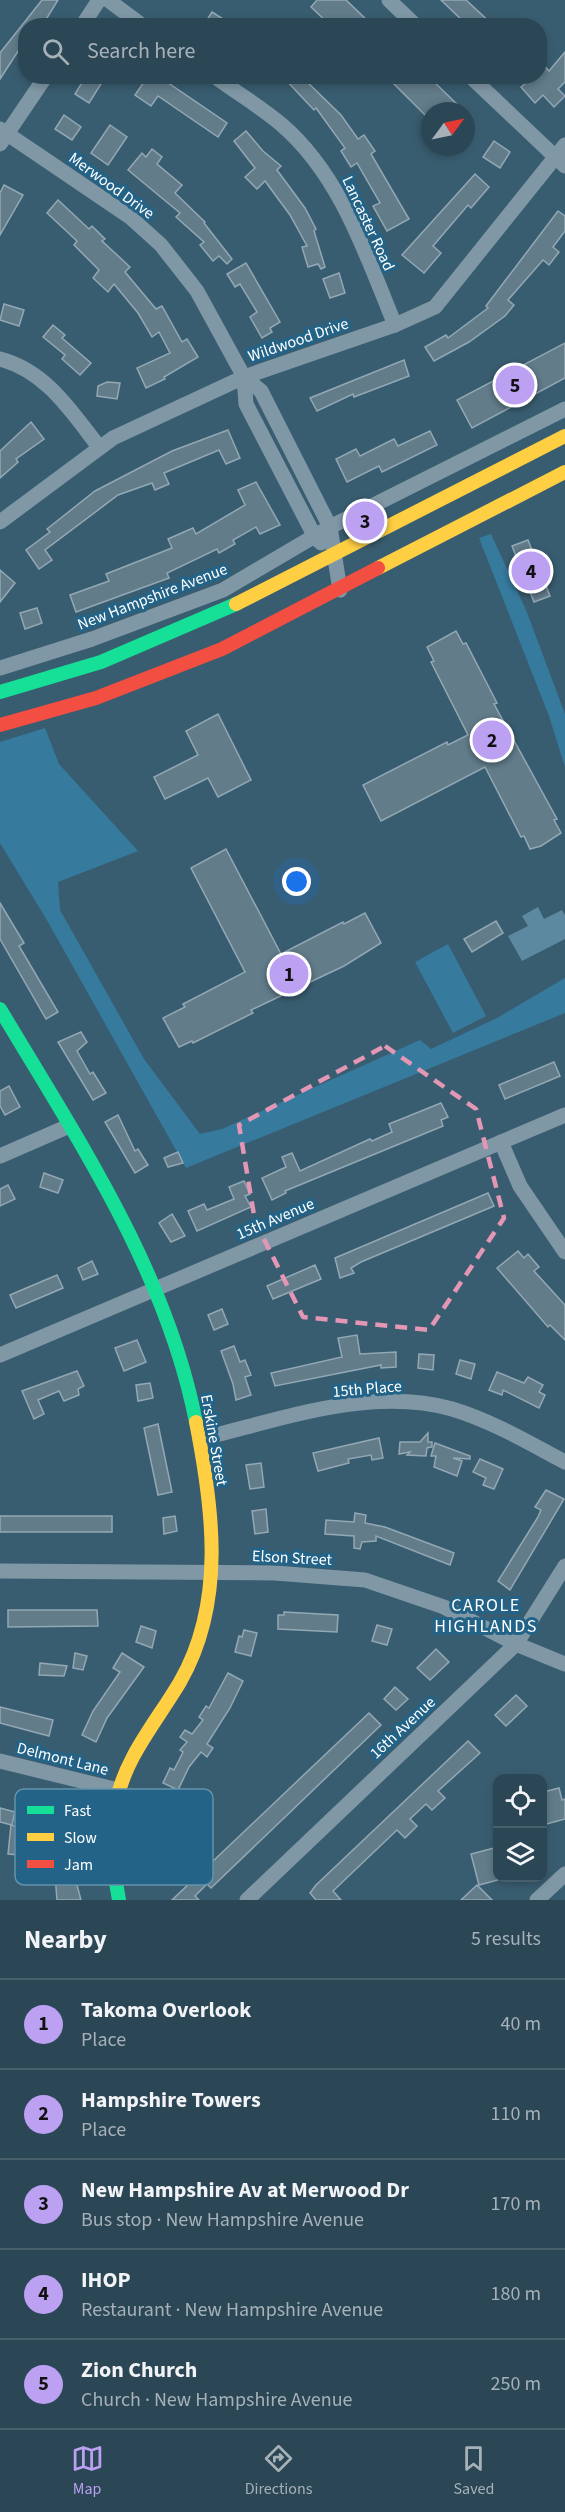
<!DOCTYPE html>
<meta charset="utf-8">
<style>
:root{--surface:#2b4654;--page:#37505e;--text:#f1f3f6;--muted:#a6b1b8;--line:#475e6b;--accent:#bca0f2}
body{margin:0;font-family:"Source Sans 3",sans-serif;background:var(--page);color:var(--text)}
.controls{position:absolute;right:18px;bottom:18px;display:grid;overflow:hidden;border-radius:12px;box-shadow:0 3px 9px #0003}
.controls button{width:54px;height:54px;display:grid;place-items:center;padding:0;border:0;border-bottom:2px solid var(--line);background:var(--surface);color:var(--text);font:30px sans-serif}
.compass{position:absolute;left:421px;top:102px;width:54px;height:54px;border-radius:50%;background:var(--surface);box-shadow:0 3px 9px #0003;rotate:57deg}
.you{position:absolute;left:297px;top:882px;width:21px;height:21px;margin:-15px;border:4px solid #fff;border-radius:50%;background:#1a73e8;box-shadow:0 0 0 9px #1a73e833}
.badge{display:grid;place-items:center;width:39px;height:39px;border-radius:50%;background:var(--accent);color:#111;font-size:20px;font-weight:700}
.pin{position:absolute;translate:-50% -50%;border:3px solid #fff;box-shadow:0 2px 6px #0006}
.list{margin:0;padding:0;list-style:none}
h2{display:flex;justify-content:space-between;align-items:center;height:78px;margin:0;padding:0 24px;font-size:26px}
h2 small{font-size:20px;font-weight:400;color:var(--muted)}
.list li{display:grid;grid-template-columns:39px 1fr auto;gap:18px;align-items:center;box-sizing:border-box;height:90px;padding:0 24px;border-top:2px solid var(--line)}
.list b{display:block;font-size:22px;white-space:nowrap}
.list p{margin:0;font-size:20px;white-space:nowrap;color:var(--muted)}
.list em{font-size:20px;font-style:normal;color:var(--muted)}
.icon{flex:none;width:33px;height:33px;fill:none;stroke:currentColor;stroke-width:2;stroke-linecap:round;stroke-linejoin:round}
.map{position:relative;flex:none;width:565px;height:1900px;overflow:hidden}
.search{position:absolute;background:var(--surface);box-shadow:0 3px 9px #0003;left:18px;right:18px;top:18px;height:66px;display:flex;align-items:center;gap:15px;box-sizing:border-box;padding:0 21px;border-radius:24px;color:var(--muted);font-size:22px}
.sheet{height:528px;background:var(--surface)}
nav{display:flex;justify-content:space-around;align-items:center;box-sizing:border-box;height:84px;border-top:2px solid var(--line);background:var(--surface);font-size:16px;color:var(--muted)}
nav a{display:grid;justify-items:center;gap:3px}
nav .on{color:var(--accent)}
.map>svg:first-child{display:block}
.green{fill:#367a9d}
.water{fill:#5d89a0}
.building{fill:#627c8a;stroke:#93a8b4;stroke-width:1.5}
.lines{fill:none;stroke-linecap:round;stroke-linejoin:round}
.street{stroke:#8098a6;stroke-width:15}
.fast{stroke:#16e098;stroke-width:14}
.slow{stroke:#ffcf43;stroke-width:14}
.jam{stroke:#f24e42;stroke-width:14}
.marked{fill:none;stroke:#e497b5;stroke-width:4.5;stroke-dasharray:12 8;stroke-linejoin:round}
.labels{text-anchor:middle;stroke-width:6;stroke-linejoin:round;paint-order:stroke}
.street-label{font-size:16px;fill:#fff;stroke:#226387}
.neighbourhood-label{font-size:18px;letter-spacing:1.5px;fill:#fff;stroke:#226387}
.key{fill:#226387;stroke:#6492ab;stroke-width:1.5}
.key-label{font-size:16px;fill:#fff}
</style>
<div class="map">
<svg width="565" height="1900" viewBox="0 0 565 1900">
<rect width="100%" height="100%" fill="#395d70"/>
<g class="green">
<path d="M491 534 526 610 565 714V767L549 716 479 538Z"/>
<path d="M45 728 59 764 138 851 58 882 60 910 144 1059 200 1134 222 1129 420 1040 431 1049 497 1018 565 978V1013L186 1168 48 922 0 843V742Z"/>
<path d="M448 944 486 1016 453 1033 415 962Z"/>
</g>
<path class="water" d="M538 907 544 919 562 910 565 915V939L522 961 508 936 528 926 522 916Z"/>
<g class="building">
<path d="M42 0H58L42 26H26V39L0 79V53Z"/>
<path d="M317 0H346L373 26H331L311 7Z"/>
<path d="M441 0H466L494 26H468Z"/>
<path d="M212 12 234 26H203Z"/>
<path d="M565 52V82L558 89 565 96 554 107 543 95 535 103 521 87 527 82 522 76H540V61L549 71Z"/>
<path d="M86 76H106L89 103 75 94Z"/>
<path d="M148 76H158L227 123 218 137 158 96 151 106 135 95Z"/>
<path d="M282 76H301L341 115 358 139 364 135 375 151 371 154 409 219 387 231 373 206 380 203 357 163 351 167 341 151 345 148 316 108 314 110Z"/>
<path d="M386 76H428L464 111H430L426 116Z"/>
<path d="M64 115 81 127 72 140 55 129Z"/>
<path d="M110 125 127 137 108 165 91 153Z"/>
<path d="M246 131 263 151 281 166 277 170 305 208 316 229 314 231 325 267 321 269 318 264 308 267 302 247 307 246 290 215 265 181 257 189 245 177 255 168 234 141Z"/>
<path d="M494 141 510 152 500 168 483 157Z"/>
<path d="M152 149 162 157 157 164 182 185 175 193 205 222 204 223 232 259 227 264 219 256 213 261 200 245 204 242 176 217 180 213 128 170 142 153 146 157Z"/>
<path d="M475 174 489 187 471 208 468 205 433 246 441 253 424 273 402 255Z"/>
<path d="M4 185 23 195 0 235V193Z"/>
<path d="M58 200 89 229 92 226 105 239 102 241 130 267 125 272 156 309 162 306 182 342 187 339 198 357 164 377 165 379 146 388 137 368 170 353 159 332 152 337 138 313 114 284 108 292 93 278 99 270 74 245 77 241 47 213Z"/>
<path d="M558 211 565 216V231L553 247 559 252 549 265 543 260 508 300 514 305 505 316 469 342 434 361 425 347 446 335 448 338 488 308 486 306Z"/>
<path d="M246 263 280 322 270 328 272 332 262 338 250 317 257 312 240 284 235 287 227 274Z"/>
<path d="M339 273 345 293 330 298 323 279Z"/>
<path d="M4 304 24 310 19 326 0 320Z"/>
<path d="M53 325 65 335 62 338 91 363 80 375 62 359 65 355 43 337Z"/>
<path d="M565 343V378L472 428 457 400Z"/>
<path d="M404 360 409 376 354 397 353 394 317 411 310 398Z"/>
<path d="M107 382 120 383 117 399 97 396 98 386Z"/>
<path d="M31 422 44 439 16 459 18 462 0 478V451Z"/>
<path d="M228 430 240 458 226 464 219 450 164 473 169 484 155 490 152 483 118 495 45 550 52 560 39 569 26 550 50 532 47 529 95 491 172 451Z"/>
<path d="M430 431 437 445 382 472 379 466 347 482 336 459 356 449 360 456 394 439 398 446Z"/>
<path d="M256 482 280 525 260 534 256 527 233 540 235 544 219 553 217 549 167 573 169 578 76 612 70 595 109 581 106 574 172 548 168 539 193 528 196 534 245 505 238 490Z"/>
<path d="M528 540 550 596 534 602 512 546Z"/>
<path d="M0 570 15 583 0 602Z"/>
<path d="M37 608 42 623 25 629 20 613Z"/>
<path d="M456 631 463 644 466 643 497 703 494 704 557 819 554 820 561 833 541 846 530 849 524 836 521 837 485 767 381 821 363 785 447 742 448 745 468 735 431 662 434 661 427 647Z"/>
<path d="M218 714 251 780 218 797 208 778 165 799 154 777 198 755 186 731Z"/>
<path d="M226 849 281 954 343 922 344 924 365 913 381 943 344 966 251 1010 253 1013 193 1043 192 1041 179 1047 163 1018 185 1007 183 1004 245 972 191 868Z"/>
<path d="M0 903 24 943 19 946 58 1012 46 1019 0 939Z"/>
<path d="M496 921 503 933 472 952 464 939Z"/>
<path d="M81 1032 87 1042 77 1051 90 1074 93 1072 106 1093 93 1100 58 1042Z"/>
<path d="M554 1062 560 1076 505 1099 499 1085Z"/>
<path d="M9 1086 20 1107 5 1115 0 1106V1091Z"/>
<path d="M441 1103 448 1117 441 1120 443 1126 285 1191 286 1193 272 1200 262 1178 286 1167 282 1157 292 1153 300 1171 370 1139 372 1141 392 1132 389 1124Z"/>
<path d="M118 1115 135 1151 138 1149 148 1165 135 1173 105 1122Z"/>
<path d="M178 1152 183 1163 168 1167 164 1158Z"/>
<path d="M44 1173 63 1180 58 1193 40 1187Z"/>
<path d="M244 1181 250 1194 245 1196 251 1207 197 1231 188 1211 204 1204 207 1210 234 1199 229 1187Z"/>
<path d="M8 1185 15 1199 0 1206V1189Z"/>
<path d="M488 1193 494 1206 361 1262 351 1268 354 1273 340 1278 335 1258Z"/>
<path d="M172 1214 185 1236 171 1242 159 1223Z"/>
<path d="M518 1251 524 1258 528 1254 539 1267 534 1271 565 1305V1340L550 1325 548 1327 497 1268Z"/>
<path d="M92 1261 98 1274 83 1280 78 1268Z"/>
<path d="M315 1265 321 1279 273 1299 267 1286Z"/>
<path d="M57 1275 63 1288 16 1308 10 1295Z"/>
<path d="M222 1309 228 1324 214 1330 208 1315Z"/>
<path d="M357 1335 360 1354 396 1352V1367L381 1368V1365L275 1386 271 1373 342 1357 338 1338Z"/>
<path d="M137 1340 146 1362 124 1371 115 1348Z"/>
<path d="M234 1346 240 1362 245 1360 251 1375 245 1377 251 1395 236 1400 233 1384 221 1351Z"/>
<path d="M419 1354 434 1355 433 1370 418 1368Z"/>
<path d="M460 1360 475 1364 471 1379 456 1374Z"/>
<path d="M77 1371 84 1386 78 1389 79 1395 64 1401 59 1391 38 1400 44 1414 34 1419 22 1391Z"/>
<path d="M497 1372 524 1383 528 1377 543 1385 539 1392 545 1395 539 1408 503 1390 502 1395 489 1390Z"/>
<path d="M150 1383 153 1398 138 1401 136 1385Z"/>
<path d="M158 1424 172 1492 158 1495 144 1428Z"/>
<path d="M428 1433V1442H432V1447L427 1448 426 1456 407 1455 410 1452 399 1454 400 1442H420Z"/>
<path d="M379 1438 383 1458 372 1460 371 1455 348 1459 349 1463 318 1471 313 1453Z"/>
<path d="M435 1443 470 1456V1459L453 1458 462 1461 457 1476 434 1467 436 1456H431Z"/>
<path d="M480 1459 503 1469 494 1489 483 1485 486 1478 473 1472Z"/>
<path d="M261 1463 264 1487 250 1489 246 1465Z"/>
<path d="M546 1490 564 1499 510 1590 498 1581 538 1517 541 1510 535 1507Z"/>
<path d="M266 1509 268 1532 255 1534 252 1511Z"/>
<path d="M355 1513 366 1515 365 1523 385 1527 454 1553 450 1565 376 1536V1541L362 1542 360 1549 354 1548V1536L325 1534 326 1520 354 1522Z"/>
<rect x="0" y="1516" width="112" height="16"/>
<path d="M175 1516 177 1531 164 1534 163 1518Z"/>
<path d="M8 1610H97L98 1626 8 1627Z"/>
<path d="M284 1612 338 1615 337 1632 278 1629V1615H284Z"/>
<path d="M377 1625 392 1629 387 1645 372 1641Z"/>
<path d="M141 1626 156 1631 152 1648 136 1642Z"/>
<path d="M244 1630 257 1633 251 1656 235 1652 239 1636 242 1637Z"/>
<path d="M436 1649 449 1662 430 1680 417 1668Z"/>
<path d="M75 1653 87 1656 83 1670 73 1668Z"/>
<path d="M122 1653 144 1667 107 1718 96 1742 82 1735 93 1711 120 1672 113 1668Z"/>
<path d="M40 1663 67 1666 64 1676 39 1675Z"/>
<path d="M228 1673 243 1681 230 1708 207 1744 213 1748 207 1757 201 1752 189 1767 178 1790 163 1783 170 1768 174 1770 183 1752 180 1750 187 1742 180 1737 185 1730 192 1734 203 1720 199 1717 206 1706 209 1708Z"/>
<path d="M395 1687 408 1699 396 1710 384 1699Z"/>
<path d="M516 1695 527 1706 506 1726 495 1715Z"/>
<path d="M0 1707 53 1720 49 1736 0 1723Z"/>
<path d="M369 1713 381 1725 211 1888 207 1884 195 1896 199 1900H172Z"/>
<path d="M468 1741 480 1753 438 1791 445 1798 432 1810 426 1804 410 1819 417 1826 405 1838 397 1830 333 1891 341 1900H316L310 1893 316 1885Z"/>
<path d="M559 1788 562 1800 565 1799V1819L543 1825V1792Z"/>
<path d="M53 1806 77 1812 68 1852 76 1851 77 1877 75 1878 81 1900H57L52 1837 46 1836Z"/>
<path d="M0 1808 15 1812 12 1825 0 1822Z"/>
<path d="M11 1825 26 1829 19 1855 8 1854Z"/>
<path d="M498 1847V1880L479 1885 471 1854Z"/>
<path d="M477 1885 492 1900H461Z"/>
</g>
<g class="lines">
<g class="street">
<path d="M108 0 143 26"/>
<path d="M389 0 416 26"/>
<path d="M82 26 99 0"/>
<path d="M214 76C237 93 261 107 282 125 341 176 366 255 395 325"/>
<path d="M470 76 565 166"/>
<path d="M0 129 130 217 161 245 197 291 244 377 261 391 330 527 340 590"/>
<path d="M0 144 46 76"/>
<path d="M0 359C46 371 71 411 99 447"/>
<path d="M244 377 246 404 315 537 321 543"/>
<path d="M0 522 113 438 244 377 395 325 435 307 565 145"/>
<path d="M0 668 92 639 223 590 330 527 565 409"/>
<path d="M501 1142 520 1186 565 1252"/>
<path d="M0 1156 69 1126"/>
<path d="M0 1355 565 1115"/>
<path d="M200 1439C280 1420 369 1386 452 1409 492 1421 529 1443 565 1462"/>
<path d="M0 1571 275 1573 365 1580 444 1607 516 1644 565 1664"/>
<path d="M0 1761 118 1790"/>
<path d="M247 1900 516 1644 565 1566"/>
<path d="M537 1900 565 1874"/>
</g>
<g class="fast">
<path d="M0 692 101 662 236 604"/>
<path d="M0 1009C78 1140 166 1270 196 1422"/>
<path d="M116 1803 112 1859 119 1900"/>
</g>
<g class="slow">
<path d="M378 568 565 472"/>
<path d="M236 604 565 436"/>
<path d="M116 1803C125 1757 157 1721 180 1682 226 1602 213 1508 196 1422"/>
</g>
<path class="jam" d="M0 725 96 698 222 649 378 568"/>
</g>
<path class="marked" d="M385 1046 476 1109 504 1218 429 1330 303 1317 255 1221 239 1125Z"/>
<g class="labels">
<g class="street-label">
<text transform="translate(112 185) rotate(36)" y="6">Merwood Drive</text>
<text transform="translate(369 223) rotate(65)" y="6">Lancaster Road</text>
<text transform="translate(298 339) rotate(-19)" y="6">Wildwood Drive</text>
<text transform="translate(152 596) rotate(-21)" y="6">New Hampshire Avenue</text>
<text transform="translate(275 1218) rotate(-23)" y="6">15th Avenue</text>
<text transform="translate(367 1388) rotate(-5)" y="6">15th Place</text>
<text transform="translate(215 1440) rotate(80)" y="6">Erskine Street</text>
<text transform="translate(292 1557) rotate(3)" y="6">Elson Street</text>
<text transform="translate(402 1727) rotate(-43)" y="6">16th Avenue</text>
<text transform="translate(63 1758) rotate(14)" y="6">Delmont Lane</text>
</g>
<g class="neighbourhood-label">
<text x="486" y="1611">CAROLE<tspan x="486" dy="21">HIGHLANDS</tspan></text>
</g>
</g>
<rect x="15" y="1789" width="198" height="96" rx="9" class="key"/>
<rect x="27" y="1806" width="27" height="8" fill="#16e098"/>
<rect x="27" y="1833" width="27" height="8" fill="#ffcf43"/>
<rect x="27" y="1860" width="27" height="8" fill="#f24e42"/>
<g class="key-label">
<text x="64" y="1816">Fast</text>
<text x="64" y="1843">Slow</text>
<text x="64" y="1870">Jam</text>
</g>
</svg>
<div class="controls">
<button><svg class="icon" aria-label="locate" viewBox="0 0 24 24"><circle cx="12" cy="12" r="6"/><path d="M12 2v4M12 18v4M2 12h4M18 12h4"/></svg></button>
<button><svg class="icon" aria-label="layers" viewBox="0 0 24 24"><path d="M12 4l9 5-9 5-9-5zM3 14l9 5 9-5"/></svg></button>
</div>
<svg class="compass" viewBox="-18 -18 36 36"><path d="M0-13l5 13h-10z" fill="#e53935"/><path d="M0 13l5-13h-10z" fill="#a6b1b8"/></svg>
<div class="you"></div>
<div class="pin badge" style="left:289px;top:974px">1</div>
<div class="pin badge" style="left:492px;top:740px">2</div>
<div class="pin badge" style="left:365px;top:521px">3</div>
<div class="pin badge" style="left:531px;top:571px">4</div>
<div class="pin badge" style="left:515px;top:385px">5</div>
<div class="search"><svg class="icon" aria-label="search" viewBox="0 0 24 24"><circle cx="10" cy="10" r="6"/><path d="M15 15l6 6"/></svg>Search here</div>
</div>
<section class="sheet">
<h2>Nearby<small>5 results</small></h2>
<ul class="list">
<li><span class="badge">1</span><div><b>Takoma Overlook</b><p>Place</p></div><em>40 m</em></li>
<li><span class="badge">2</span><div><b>Hampshire Towers</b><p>Place</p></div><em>110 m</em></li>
<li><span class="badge">3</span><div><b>New Hampshire Av at Merwood Dr</b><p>Bus stop · New Hampshire Avenue</p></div><em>170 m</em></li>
<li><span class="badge">4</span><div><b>IHOP</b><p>Restaurant · New Hampshire Avenue</p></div><em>180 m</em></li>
<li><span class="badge">5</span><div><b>Zion Church</b><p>Church · New Hampshire Avenue</p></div><em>250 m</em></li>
</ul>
</section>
<nav>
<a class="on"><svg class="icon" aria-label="map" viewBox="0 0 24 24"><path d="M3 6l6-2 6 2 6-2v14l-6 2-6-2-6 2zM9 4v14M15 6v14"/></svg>Map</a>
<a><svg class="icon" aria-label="directions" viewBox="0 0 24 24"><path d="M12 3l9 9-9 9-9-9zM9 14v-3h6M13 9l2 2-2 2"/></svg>Directions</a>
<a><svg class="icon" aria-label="saved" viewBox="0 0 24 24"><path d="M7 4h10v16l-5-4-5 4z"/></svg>Saved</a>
</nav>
